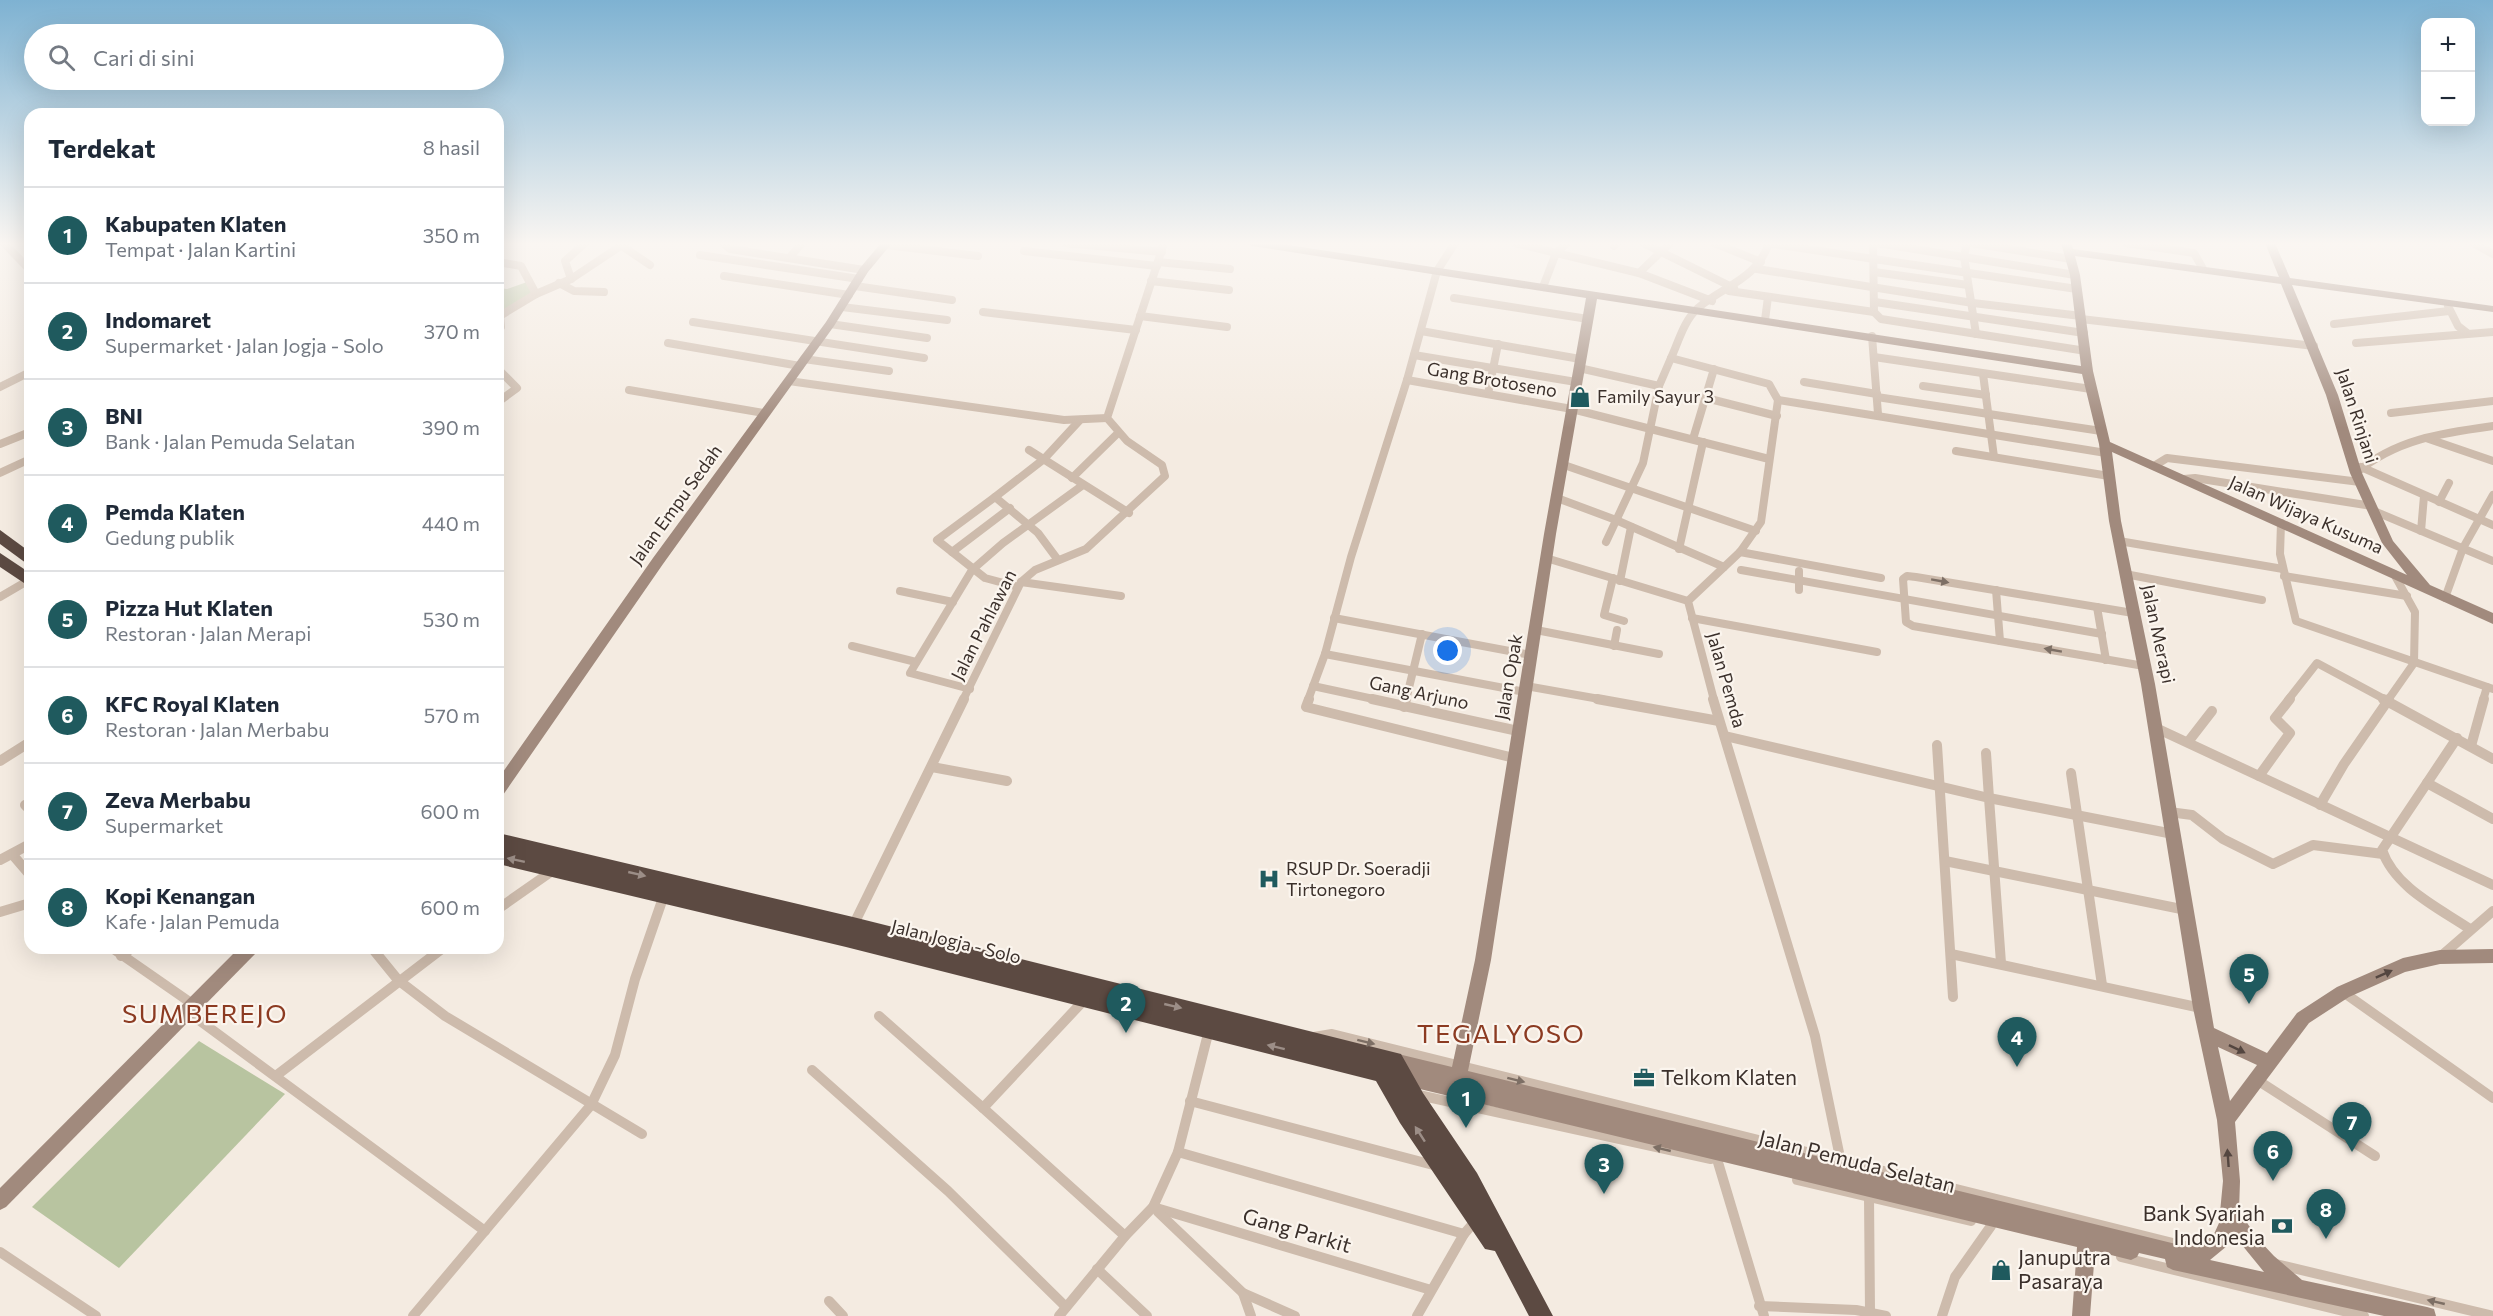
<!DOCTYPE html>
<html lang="id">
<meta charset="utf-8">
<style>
:root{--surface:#fff;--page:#f6f6f7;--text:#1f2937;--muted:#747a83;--line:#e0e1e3;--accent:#1f5a5e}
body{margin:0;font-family:Commissioner,sans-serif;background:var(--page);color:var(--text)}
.controls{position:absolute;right:18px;top:18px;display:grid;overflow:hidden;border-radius:12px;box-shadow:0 6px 24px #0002}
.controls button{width:54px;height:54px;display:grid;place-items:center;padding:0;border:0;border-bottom:2px solid var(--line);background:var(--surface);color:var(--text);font:30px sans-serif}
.you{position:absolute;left:1448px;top:651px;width:21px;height:21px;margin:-15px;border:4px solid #fff;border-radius:50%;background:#1a73e8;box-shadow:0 0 0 9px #1a73e833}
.badge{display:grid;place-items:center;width:39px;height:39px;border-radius:50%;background:var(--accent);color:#fff;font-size:20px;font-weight:700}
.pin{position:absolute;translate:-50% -50px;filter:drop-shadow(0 2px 3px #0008)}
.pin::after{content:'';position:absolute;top:32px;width:21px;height:18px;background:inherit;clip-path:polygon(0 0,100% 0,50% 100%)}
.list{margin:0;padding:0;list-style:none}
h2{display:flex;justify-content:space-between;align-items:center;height:78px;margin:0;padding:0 24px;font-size:26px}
h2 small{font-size:20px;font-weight:400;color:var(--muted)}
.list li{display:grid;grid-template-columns:39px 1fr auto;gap:18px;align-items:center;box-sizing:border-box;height:96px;padding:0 24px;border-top:2px solid var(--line)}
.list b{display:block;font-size:22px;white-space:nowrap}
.list p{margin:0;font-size:20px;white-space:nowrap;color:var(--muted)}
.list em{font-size:20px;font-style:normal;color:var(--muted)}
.icon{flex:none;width:33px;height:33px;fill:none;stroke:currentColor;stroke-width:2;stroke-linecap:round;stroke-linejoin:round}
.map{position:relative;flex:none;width:2493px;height:1316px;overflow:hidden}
.search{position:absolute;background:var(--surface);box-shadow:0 6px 24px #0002;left:24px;top:24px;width:480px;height:66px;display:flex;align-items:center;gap:15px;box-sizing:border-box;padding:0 21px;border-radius:33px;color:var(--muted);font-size:22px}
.panel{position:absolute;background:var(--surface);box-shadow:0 6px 24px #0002;left:24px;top:108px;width:480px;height:846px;border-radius:18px}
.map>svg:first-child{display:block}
.green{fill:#b8c4a0}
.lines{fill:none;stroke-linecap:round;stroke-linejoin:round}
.street-far1{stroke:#cdbbac;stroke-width:8}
.street{stroke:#cdbbac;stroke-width:10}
.secondary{fill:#a18a7d;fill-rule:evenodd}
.highway{fill:#5c4a42;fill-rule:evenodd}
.oneway{fill:#7d6f65}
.oneway2{fill:#9c8e87}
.oneway3{fill:#544640}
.labels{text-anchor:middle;stroke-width:4.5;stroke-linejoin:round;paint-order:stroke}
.street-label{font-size:18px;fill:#3b302b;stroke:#fbf5ee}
.poi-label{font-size:18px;fill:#3b302b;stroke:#fbf5ee;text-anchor:start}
.near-poi-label{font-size:21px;fill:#3b302b;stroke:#fbf5ee;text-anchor:start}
.near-street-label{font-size:21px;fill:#3b302b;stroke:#fbf5ee}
.near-quarter-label{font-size:26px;letter-spacing:1.5px;fill:#8c3b22;stroke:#fbf5ee}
</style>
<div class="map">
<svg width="2493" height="1316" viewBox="0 0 2493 1316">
<rect width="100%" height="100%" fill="#f4ebe1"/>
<g class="green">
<path d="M527 282 534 294 507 310 498 307V288L507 289Z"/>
<path d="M199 1041 285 1094 119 1268 32 1207Z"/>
</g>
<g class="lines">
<g class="street-far1">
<path d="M4 243 30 270"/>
<path d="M723 243 730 249 864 270"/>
<path d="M1065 243 1162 252"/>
<path d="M1515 243 1639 273 1712 301"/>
<path d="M1643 243 1734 288"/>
<path d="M1714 243 1761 262"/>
<path d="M1766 243 2077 289"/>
<path d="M1877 243 2075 275"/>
<path d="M1967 243 1964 256 1976 334"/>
<path d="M1971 243 2071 259"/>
<path d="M2126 243 2194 253 2203 269"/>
<path d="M2473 243 2493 254"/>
<path d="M886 245 978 256"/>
<path d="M622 246 650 265"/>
<path d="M1614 246 1617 243"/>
<path d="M1024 251 1157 266"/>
<path d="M700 255 859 279"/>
<path d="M790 257 802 243"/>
<path d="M498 262 521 266 536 294"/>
<path d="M1158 262 1230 269"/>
<path d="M1757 269 1973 303 2081 316"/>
<path d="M1874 272 1968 285"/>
<path d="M1639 273 1670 243"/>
<path d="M724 276 849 295"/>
<path d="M571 279 565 261 585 243"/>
<path d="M1151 281 1229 290"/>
<path d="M559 283 574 291 604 292"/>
<path d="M855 286 952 300"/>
<path d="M1543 287 1556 253 1567 243"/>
<path d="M1729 291 1874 312 1873 243"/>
<path d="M1454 298 1588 319"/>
<path d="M1875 302 2084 333"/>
<path d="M2448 306 2458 326 2467 333"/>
<path d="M842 307 947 320"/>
<path d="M983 312 1136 330"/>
<path d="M1874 312 1881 319 2086 351"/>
<path d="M1140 316 1227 327"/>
<path d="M498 317 536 294 571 279 625 243"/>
<path d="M2081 319 2314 346"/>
<path d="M1765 320 1768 297"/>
<path d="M693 322 924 358"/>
<path d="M830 324 927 338"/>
<path d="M2334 324 2449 311"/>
<path d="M498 331 501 327 500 315"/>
<path d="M1421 331 1580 359"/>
<path d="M1872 336 1878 414"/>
<path d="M668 343 800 366"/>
<path d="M2356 343 2493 332"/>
<path d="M1414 355 1576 382"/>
<path d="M1874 357 2091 389"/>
<path d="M804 359 889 371"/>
<path d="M1579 368 1659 386"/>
<path d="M498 369 517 388 498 402"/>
<path d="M1983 374 1994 457"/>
<path d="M1407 380 1572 409 1769 459"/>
<path d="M789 381 1064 420 1107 418"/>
<path d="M1804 382 1877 394"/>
<path d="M1923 386 1986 395"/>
<path d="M0 387 30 372"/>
<path d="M629 390 764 413"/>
<path d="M1488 394 1498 344"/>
<path d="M1877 397 2101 431"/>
<path d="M1706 398 1777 416"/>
<path d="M1778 400 2106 453"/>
<path d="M2391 413 2493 401"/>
<path d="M2426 438 2493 461"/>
<path d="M1693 439 1714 369"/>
<path d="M0 444 30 432"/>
<path d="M1029 450 1129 513"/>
<path d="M1956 451 2109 476"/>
<path d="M1564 465 1756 531"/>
<path d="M2154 466 2167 458 2360 482"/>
<path d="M2361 467 2493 525"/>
<path d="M0 473 30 459"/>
<path d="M2356 473C2396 439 2442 433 2493 426"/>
<path d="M1072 478 1118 433"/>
<path d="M2184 479 2195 478 2372 506"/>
<path d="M995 497 1044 459 1080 420"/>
<path d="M1557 498 1616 520 1724 567"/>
<path d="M2439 502 2449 483"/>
<path d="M2374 511 2493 561"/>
<path d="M2281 523 2280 554 2296 621 2493 689"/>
<path d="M2421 531 2424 496"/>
<path d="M2119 541 2283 569"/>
<path d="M1606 542 1643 463 1659 386 1671 358"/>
<path d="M1679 549 1703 442"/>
<path d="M952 552 1010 508"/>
<path d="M1740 552 1881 578"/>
<path d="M1546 558 1688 601"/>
<path d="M1741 570 2102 634"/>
<path d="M1799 571V590"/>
<path d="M2125 574 2262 600"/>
<path d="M2284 576 2407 596"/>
<path d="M1613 578 1604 615 1624 621"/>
<path d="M1620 581 1631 527"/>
<path d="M1021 582 1121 596"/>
<path d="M1018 587 985 578 937 540 995 497 1038 533 1058 560"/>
<path d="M1996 590 2000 641"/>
<path d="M900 591 953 602"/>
<path d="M0 597 29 580"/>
<path d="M2445 598 2463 548 2493 495"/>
<path d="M2097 607 2106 660"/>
<path d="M2133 613 1916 577 1907 576 1903 579 1906 622 1913 626 2144 666"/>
<path d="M1334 618 1531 655"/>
<path d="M1692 618 1877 652"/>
<path d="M1536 630 1659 654"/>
<path d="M852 646 916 662"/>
<path d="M1614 646 1617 630"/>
<path d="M1325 654 1525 692"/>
<path d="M1313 686 1378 700"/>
<path d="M1526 686 1605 700"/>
<path d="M970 689 910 673 972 570 1003 543 1083 485"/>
<path d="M963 700 1021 582 1035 570 1086 549 1165 476 1162 465 1127 441 1107 418 1164 243"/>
<path d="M1308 700 1325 654 1351 557 1407 380 1437 271 1455 243"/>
<path d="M1406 700 1422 634"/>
<path d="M1714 700 1688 601 1740 552 1761 522 1778 400 1769 384 1671 358C1678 343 1684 320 1698 308 1725 285 1756 280 1769 243"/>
<path d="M2288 700 2317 663 2386 700"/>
<path d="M2388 700 2414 663 2415 612 2394 574"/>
<path d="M2483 700 2487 687"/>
</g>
<g class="street">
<path d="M1309 699 1306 707 1514 758"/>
<path d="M1372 699 1518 731"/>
<path d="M1597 699 1719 721"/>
<path d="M1713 699 1815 1036 1843 1172"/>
<path d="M2383 699 2493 759"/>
<path d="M1404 707 1406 699"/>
<path d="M2156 728 2493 885"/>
<path d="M1725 736 1989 798 2001 963"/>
<path d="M2188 742 2212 711"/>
<path d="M1937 745 1953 997"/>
<path d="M2471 746 2484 699"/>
<path d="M1986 753 1989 798 2173 834"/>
<path d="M0 761 30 742"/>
<path d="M932 767 1007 781"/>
<path d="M2071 773 2102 985"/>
<path d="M2259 776 2290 733 2275 718 2290 699"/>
<path d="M2427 783 2457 738"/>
<path d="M25 805 30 810"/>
<path d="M2320 805 2344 764 2389 699"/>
<path d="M2169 812 2192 815 2223 839 2273 864 2313 845 2383 854"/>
<path d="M12 854 30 875"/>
<path d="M0 860 30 844"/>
<path d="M1945 861 2186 910"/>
<path d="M498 909 555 869"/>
<path d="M0 912 30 903"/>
<path d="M852 928 964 699"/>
<path d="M2470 929C2439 908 2395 888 2382 850L2427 783 2493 819"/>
<path d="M112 948 194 1005"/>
<path d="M372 948 398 980 445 1016 642 1134"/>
<path d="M1951 954 2201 1008"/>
<path d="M121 956 132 948"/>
<path d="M2440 957 2493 911"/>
<path d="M2343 992 2493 1098"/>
<path d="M1087 997 983 1108 1125 1236"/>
<path d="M188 1012 485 1231"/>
<path d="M879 1016 983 1108"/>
<path d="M1314 1037 1332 1034 2201 1250"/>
<path d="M812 1070 948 1191 1066 1307"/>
<path d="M277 1075 443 948"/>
<path d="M2254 1078 2375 1156"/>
<path d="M1414 1094 1711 1159"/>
<path d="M1190 1101 1437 1166"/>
<path d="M1714 1149 1764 1316"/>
<path d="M1178 1152 1464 1234"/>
<path d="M1797 1180 1971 1221"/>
<path d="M1869 1197 1870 1311"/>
<path d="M1153 1207 1431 1290"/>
<path d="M1158 1212 1243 1293 1295 1316"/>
<path d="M0 1252 96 1316"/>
<path d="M2121 1257 2364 1316"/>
<path d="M2276 1264 2493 1316"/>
<path d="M1097 1269 1147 1316"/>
<path d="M1243 1293 1251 1316"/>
<path d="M829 1301 843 1316"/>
<path d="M1759 1306 1856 1310 1886 1316"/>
<path d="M413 1316 591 1105 615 1055 635 979 664 895"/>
<path d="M1059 1316 1125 1236 1153 1207 1178 1152 1209 1030"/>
<path d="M1417 1316 1464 1234 1477 1219"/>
<path d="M1942 1316 1955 1277 1991 1226"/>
</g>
<g class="secondary">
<path d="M881 243H892L868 272 834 326 663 564 503 795 498 797V779L653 558 826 322 860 268Z"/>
<path d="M1247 243H1275L2081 366 2070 275 2061 243H2071L2073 249 2279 277 2265 243H2275L2290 278 2493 306V312L2292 285 2338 395 2362 473 2393 541 2430 585 2493 613V624L2112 452 2121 521 2155 684 2214 1028 2267 1053 2297 1013 2337 987 2403 958 2440 950 2493 949V963L2440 964 2405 972 2349 997 2309 1023 2235 1122 2240 1181 2239 1211 2258 1239 2274 1256 2302 1280 2427 1307 2434 1309 2436 1316H2384L2173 1270 2167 1267 2165 1259 2139 1253 2137 1257 2131 1260 2095 1251 2090 1316H2072L2077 1247 1395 1083 1393 1077 1398 1070 1388 1067 1386 1061 1388 1055 1394 1053 1452 1067 1475 960 1544 534 1586 298 1252 246ZM2075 256 2281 284 2326 395 2350 473 2382 543 2407 575 2110 442 2093 371 2080 275ZM1597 299 2082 374 2099 444 2109 521 2141 684 2193 1008 2217 1120 2223 1181 2219 1223 2214 1234 2203 1243 2188 1247 1468 1071 1491 960 1556 534ZM2218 1047 2257 1065 2230 1101ZM2233 1234 2264 1272 2210 1260 2227 1246Z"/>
<path d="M239 948H258L256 953 6 1207 0 1210V1188Z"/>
</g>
<g class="highway">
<path d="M0 530 30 552V566L0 544Z"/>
<path d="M0 553 30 573V587L0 567Z"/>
<path d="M498 833 853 917 1401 1054 1423 1093 1477 1173 1553 1316H1529L1495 1251 1485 1249 1400 1123 1376 1081 846 947 498 864Z"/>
</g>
</g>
<defs><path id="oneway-solid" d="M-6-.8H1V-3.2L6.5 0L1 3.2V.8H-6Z" transform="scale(1.5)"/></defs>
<g class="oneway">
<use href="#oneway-solid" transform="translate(1940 581) rotate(10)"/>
<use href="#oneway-solid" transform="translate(2053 650) rotate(-170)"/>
<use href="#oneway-solid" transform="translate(1366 1042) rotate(14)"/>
<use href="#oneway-solid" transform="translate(1516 1080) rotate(14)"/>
<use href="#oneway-solid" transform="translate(1662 1149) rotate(-167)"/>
<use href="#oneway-solid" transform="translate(2436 1302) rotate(-167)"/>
</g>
<g class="oneway2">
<use href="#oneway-solid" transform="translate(516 860) rotate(-168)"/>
<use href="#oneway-solid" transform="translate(637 874) rotate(13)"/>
<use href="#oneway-solid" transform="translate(1173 1006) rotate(13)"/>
<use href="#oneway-solid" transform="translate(1276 1047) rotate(-166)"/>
<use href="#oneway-solid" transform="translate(1420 1134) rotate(-123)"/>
</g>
<g class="oneway3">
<use href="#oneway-solid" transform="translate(2384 974) rotate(-24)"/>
<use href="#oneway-solid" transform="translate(2237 1049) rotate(26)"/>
<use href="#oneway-solid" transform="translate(2228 1158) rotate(-94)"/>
</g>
<linearGradient id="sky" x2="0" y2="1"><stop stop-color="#7eb2d2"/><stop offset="0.57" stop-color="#faf6f2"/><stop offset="1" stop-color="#faf6f2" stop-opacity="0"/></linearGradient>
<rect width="2493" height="428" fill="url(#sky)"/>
<defs>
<symbol id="shop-bare" viewBox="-9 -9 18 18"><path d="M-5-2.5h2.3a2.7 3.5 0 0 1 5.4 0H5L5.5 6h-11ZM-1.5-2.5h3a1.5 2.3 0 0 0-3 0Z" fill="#1f5a5e" stroke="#fbf5ee" stroke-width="2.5" paint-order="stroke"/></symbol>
<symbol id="hospital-bare" viewBox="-9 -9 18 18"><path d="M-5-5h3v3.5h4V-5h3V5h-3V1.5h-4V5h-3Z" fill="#1f5a5e" stroke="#fbf5ee" stroke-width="2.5" paint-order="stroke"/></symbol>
<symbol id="office-bare" viewBox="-9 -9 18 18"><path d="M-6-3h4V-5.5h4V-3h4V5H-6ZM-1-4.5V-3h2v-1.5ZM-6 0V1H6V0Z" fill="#1f5a5e" stroke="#fbf5ee" stroke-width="2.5" paint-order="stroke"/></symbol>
<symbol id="bank-bare" viewBox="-9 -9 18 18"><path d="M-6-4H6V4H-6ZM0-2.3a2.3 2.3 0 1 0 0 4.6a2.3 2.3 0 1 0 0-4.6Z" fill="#1f5a5e" stroke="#fbf5ee" stroke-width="2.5" paint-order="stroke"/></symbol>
</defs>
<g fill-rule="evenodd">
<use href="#shop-bare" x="1565" y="382" width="30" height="30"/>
<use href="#hospital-bare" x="1254" y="864" width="30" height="30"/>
<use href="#office-bare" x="1629" y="1063" width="30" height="30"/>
<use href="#bank-bare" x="2267" y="1211" width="30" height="30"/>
<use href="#shop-bare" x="1986" y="1255" width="30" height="30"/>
</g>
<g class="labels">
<g class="street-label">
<text transform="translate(1492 380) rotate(10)" y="6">Gang Brotoseno</text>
<text transform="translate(2357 416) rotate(72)" y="6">Jalan Rinjani</text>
<text transform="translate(676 505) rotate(-54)" y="6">Jalan Empu Sedah</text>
<text transform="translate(2306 515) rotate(24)" y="6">Jalan Wijaya Kusuma</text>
<text transform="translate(984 625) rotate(-63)" y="6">Jalan Pahlawan</text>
<text transform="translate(2158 634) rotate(78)" y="6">Jalan Merapi</text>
<text transform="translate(1509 677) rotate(-80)" y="6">Jalan Opak</text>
<text transform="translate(1726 680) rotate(74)" y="6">Jalan Pemda</text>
<text transform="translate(1419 693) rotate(12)" y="6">Gang Arjuno</text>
<text transform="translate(956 942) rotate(14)" y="6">Jalan Jogja - Solo</text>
</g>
<g class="poi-label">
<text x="1597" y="403">Family Sayur 3</text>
<text x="1286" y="875">RSUP Dr. Soeradji<tspan x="1286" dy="21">Tirtonegoro</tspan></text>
</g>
<g class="near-poi-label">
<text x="1661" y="1085">Telkom Klaten</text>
<text x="2265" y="1221" text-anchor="end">Bank Syariah<tspan x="2265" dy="24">Indonesia</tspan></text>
<text x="2018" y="1265">Januputra<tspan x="2018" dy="24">Pasaraya</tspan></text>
</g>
<g class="near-street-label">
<text transform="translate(1857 1162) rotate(14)" y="7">Jalan Pemuda Selatan</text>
<text transform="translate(1297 1231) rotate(16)" y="7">Gang Parkit</text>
</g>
<g class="near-quarter-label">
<text x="205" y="1023">SUMBEREJO</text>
<text x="1501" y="1043">TEGALYOSO</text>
</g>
</g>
</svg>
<div class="controls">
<button>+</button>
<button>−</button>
</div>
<div class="you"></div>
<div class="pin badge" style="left:1466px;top:1128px">1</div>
<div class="pin badge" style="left:1126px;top:1033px">2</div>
<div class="pin badge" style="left:1604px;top:1194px">3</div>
<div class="pin badge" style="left:2017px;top:1067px">4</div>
<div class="pin badge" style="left:2249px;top:1004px">5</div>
<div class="pin badge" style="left:2273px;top:1181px">6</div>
<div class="pin badge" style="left:2352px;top:1152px">7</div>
<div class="pin badge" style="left:2326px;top:1239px">8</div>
<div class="search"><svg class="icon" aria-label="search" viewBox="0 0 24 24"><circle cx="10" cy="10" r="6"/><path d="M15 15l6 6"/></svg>Cari di sini</div>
<section class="panel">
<h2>Terdekat<small>8 hasil</small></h2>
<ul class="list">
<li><span class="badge">1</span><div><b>Kabupaten Klaten</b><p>Tempat · Jalan Kartini</p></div><em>350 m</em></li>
<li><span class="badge">2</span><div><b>Indomaret</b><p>Supermarket · Jalan Jogja - Solo</p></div><em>370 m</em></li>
<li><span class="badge">3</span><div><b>BNI</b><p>Bank · Jalan Pemuda Selatan</p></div><em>390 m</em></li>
<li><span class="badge">4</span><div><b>Pemda Klaten</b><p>Gedung publik</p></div><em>440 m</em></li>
<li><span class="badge">5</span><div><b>Pizza Hut Klaten</b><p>Restoran · Jalan Merapi</p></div><em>530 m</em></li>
<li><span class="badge">6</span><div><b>KFC Royal Klaten</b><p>Restoran · Jalan Merbabu</p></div><em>570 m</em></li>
<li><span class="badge">7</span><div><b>Zeva Merbabu</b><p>Supermarket</p></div><em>600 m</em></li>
<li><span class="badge">8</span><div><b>Kopi Kenangan</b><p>Kafe · Jalan Pemuda</p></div><em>600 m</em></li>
</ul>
</section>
</div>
